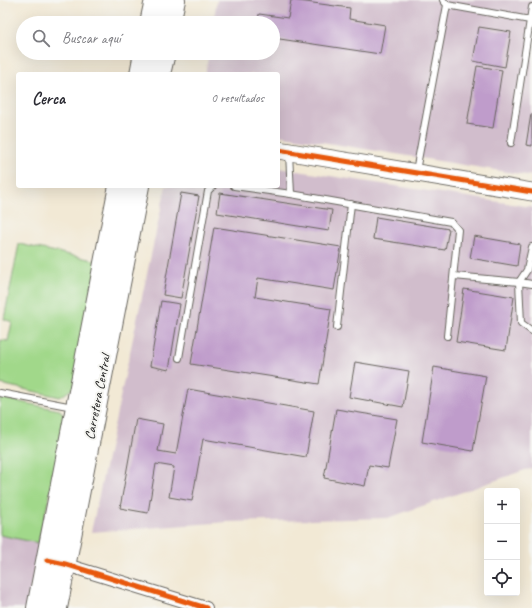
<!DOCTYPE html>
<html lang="es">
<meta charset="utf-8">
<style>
:root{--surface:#fff;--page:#f2f2f3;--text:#2b2b33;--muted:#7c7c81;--line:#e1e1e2}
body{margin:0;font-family:Caveat,sans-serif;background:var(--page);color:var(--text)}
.controls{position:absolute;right:12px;bottom:12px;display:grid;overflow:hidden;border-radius:4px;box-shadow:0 4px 16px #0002}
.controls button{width:36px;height:36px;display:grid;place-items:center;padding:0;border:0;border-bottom:1px solid var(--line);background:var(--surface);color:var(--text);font:20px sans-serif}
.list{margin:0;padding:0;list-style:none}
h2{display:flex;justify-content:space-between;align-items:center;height:52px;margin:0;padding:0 16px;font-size:17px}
h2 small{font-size:13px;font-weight:400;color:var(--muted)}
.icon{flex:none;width:22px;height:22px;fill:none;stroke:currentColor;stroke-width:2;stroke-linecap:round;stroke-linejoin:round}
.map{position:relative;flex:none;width:532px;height:608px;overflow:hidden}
.search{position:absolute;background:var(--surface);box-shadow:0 4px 16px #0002;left:16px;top:16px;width:264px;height:44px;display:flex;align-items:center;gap:10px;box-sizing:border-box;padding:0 14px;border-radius:22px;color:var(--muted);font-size:15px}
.panel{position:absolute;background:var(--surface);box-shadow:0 4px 16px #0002;left:16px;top:72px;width:264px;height:116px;border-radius:4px}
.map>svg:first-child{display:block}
.industrial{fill:#d1bdcc}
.green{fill:#a1d88a;stroke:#5e7a53}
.building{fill:#bf9ccb}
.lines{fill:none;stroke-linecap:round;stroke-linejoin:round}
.lane-casing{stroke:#67645d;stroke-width:8}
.street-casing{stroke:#67645d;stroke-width:14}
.secondary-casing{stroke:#67645d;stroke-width:19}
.highway-casing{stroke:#67645d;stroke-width:24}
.lane{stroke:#fff;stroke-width:6}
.street{stroke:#fff;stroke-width:12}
.secondary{stroke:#fff;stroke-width:17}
.highway{stroke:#fff;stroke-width:22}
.cycleway-casing{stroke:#f6f6f2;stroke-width:8}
.cycleway{stroke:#e8590c;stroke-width:5}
.labels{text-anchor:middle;stroke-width:4;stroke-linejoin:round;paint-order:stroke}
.street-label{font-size:14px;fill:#1c1c1c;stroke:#f6f6f2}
</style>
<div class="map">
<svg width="532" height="608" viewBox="0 0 532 608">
<rect width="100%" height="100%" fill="#f6f6f2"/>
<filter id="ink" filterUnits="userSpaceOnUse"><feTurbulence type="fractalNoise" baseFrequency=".025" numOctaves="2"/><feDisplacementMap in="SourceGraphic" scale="8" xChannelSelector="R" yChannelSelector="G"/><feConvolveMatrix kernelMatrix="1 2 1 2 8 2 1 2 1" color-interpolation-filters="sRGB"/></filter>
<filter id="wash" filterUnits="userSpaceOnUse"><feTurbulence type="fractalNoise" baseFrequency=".012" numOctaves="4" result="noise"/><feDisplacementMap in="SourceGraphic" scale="16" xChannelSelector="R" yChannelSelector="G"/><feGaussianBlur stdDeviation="0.9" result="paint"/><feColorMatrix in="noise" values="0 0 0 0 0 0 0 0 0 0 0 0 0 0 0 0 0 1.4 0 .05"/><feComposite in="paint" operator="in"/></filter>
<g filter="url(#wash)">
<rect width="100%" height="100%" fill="#f2e9d5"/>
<g class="industrial">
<path d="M217 0H532V176L278 135V74H205L209 53H273V23H213Z"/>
<path d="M278 168 532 207V469L525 470 388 518 228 522 91 532 166 186H278Z"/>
<path d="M0 522 43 530 27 608H0Z"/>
</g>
<g class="green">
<path d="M19 244 98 261 75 387 60 397 0 384V347L1 340 8 341 12 322 4 319Z"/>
<path d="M0 398 60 410 68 421 38 543 0 535Z"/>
</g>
<g id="blocks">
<g class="building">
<path d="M291 0 350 8 349 19 385 25 380 54 273 38V23H258L259 14 288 18Z"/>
<path d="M479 27 511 32 505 67 473 61Z"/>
<path d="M477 66 502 70 493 128 467 124Z"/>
<path d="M531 114H532V146L526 145Z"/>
<path d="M181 193 199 196 181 298 163 295Z"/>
<path d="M220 193 332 210 329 231 217 213Z"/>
<path d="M376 217 449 229 445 250 373 239Z"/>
<path d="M214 227 341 247 334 290 258 278 255 297 331 309 319 384 191 364Z"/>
<path d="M474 236 520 244 517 266 470 258Z"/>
<path d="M464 289 514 297 506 350 456 342Z"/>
<path d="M161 301 180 304 169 370 150 366Z"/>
<path d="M355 362 409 371 403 407 349 397Z"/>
<path d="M434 367 486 376 473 451 422 442Z"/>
<path d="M188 389 314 411 306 457 203 439 192 501 169 497 174 467 156 464 148 513 120 508 136 419 163 424 158 451 176 454Z"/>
<path d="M336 409 397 419 388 468 369 465 365 486 324 478Z"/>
</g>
</g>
</g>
<g filter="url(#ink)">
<use href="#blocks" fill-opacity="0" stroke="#67645d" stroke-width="1"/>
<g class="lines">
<defs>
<g id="lane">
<path d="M447 5 530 20 532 7"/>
<path d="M511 143 530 20"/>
<path d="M416 171 447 5 443 0"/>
<path d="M234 186 291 194 289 153"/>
<path d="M291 194 451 222 458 230 447 336"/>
<path d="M454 276 519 282 527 270 532 247"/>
<path d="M532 284 519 282 521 323 532 331"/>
<path d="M337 327 351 204"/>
<path d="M179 358 208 191 213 186"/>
<path d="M0 393 73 407"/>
</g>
<path id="street" d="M60 563 206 608"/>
<path id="secondary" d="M278 150 532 192"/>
<g id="highway">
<path d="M151 23 156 0"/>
<path d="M169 23 174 0"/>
<path d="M141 74 145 53"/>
<path d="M159 74 164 53"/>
<path d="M38 608 120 186"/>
<path d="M56 608 138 186"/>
</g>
</defs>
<use href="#lane" class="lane-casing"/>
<use href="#street" class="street-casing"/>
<use href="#secondary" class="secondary-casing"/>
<use href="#highway" class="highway-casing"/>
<use href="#lane" class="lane"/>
<use href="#street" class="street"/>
<use href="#secondary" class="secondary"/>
<use href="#highway" class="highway"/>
<defs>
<g id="cycleway">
<path d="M278 150 532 192"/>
<path d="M47 560 65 564 206 608"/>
</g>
</defs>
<use href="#cycleway" class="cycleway-casing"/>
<use href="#cycleway" class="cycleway"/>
</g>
</g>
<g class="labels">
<g class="street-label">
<text transform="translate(97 397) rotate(-79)" y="5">Carretera Central</text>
</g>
</g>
</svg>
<div class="controls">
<button>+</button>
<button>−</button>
<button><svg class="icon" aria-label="locate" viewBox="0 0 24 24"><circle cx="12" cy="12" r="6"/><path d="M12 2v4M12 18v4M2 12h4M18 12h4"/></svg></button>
</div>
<div class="search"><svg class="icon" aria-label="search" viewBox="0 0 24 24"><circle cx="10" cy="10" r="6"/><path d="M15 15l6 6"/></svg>Buscar aquí</div>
<section class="panel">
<h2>Cerca<small>0 resultados</small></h2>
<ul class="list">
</ul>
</section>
</div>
